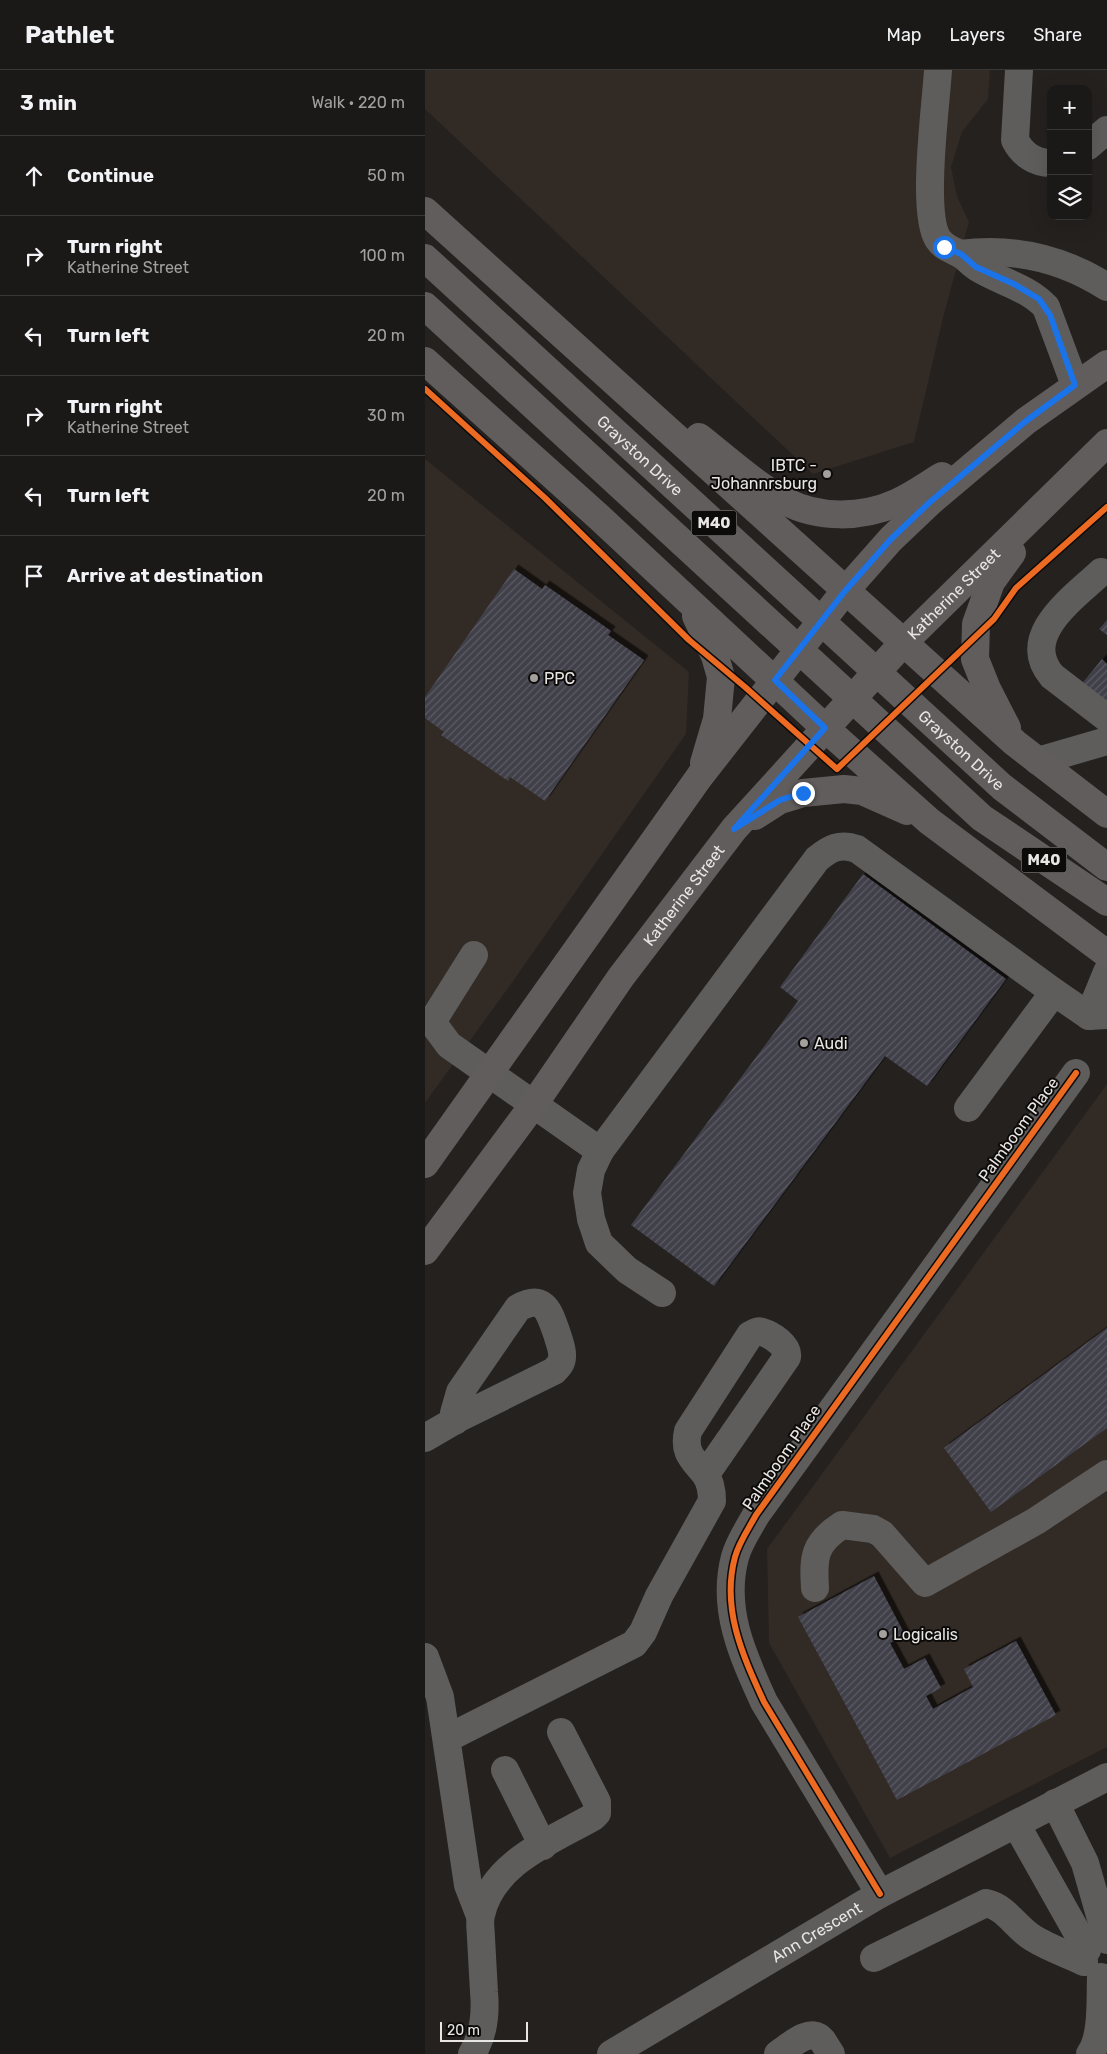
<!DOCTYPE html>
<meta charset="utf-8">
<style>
:root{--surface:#1b1917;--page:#282624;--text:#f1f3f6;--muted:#a0a0a1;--line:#393836}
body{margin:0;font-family:Rubik,sans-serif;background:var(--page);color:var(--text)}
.controls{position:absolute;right:15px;top:15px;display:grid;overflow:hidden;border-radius:10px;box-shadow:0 5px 20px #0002}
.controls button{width:45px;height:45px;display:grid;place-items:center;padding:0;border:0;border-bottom:1px solid var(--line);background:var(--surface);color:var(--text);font:25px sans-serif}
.scale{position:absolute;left:15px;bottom:12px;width:88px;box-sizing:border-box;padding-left:5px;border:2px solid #e8e5e3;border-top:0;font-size:14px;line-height:18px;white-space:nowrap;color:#e8e5e3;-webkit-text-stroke:4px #0d0b0a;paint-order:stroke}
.stop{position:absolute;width:15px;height:15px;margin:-11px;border:4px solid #1a73e8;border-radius:50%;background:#fff}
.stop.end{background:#1a73e8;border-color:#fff;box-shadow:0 1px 5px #0008}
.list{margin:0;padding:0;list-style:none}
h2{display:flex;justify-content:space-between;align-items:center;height:65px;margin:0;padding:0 20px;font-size:21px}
h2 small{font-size:16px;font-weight:400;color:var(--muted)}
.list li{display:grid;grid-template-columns:32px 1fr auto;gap:15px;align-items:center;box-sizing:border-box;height:80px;padding:0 20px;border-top:1px solid var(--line)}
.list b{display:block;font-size:19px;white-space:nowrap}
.list p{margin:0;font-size:16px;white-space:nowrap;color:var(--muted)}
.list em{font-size:16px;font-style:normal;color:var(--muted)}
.icon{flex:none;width:28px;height:28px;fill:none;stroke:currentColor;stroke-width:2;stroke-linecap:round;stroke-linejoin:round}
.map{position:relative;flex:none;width:682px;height:1984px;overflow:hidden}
header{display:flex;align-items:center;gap:30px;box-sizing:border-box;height:70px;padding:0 25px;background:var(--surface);border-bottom:1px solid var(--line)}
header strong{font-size:24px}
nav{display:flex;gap:28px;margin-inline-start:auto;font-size:18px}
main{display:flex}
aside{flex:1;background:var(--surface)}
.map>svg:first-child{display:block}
.built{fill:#322a24}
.building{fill:url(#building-hatch);filter:url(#shadow)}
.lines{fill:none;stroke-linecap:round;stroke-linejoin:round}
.minor{stroke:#5e5d5c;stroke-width:28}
.major{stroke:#605d5c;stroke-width:28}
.cycleway-casing{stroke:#0d0b0a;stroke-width:9}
.cycleway{stroke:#ed6a23;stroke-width:6}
.route{stroke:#1a73e8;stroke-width:6}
.poi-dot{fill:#a3a09e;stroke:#0d0b0a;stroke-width:2}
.labels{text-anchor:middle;stroke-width:4;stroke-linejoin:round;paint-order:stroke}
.shield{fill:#0d0b0a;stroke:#a6a4a2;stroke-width:1}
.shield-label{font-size:15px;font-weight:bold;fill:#e8e5e3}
.street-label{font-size:16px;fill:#e8e5e3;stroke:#0d0b0a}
.poi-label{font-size:16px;fill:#e8e5e3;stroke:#0d0b0a;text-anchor:start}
</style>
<header>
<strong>Pathlet</strong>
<nav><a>Map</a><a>Layers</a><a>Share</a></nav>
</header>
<main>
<aside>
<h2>3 min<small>Walk · 220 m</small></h2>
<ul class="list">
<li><svg class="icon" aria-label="ahead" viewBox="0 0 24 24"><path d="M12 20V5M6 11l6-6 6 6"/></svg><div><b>Continue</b></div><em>50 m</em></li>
<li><svg class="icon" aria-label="right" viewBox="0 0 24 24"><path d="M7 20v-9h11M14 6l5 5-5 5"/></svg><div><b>Turn right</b><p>Katherine Street</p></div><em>100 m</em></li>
<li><svg class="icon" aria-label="left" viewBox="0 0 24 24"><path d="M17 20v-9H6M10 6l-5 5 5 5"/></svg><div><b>Turn left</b></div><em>20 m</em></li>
<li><svg class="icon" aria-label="right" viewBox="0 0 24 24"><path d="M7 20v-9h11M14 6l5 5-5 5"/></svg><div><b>Turn right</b><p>Katherine Street</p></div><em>30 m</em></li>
<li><svg class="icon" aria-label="left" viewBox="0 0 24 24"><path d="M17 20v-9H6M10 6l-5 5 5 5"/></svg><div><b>Turn left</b></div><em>20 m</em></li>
<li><svg class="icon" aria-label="arrive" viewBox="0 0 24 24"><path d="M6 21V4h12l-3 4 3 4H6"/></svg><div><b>Arrive at destination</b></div></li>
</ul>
</aside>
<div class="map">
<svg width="682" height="1984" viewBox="0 0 682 1984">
<defs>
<pattern id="building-hatch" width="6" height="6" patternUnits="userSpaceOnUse" patternTransform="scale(1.25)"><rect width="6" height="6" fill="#413f4a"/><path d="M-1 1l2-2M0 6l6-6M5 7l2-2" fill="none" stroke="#5c5b64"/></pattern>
<filter id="shadow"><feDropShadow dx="4.5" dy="-4.5" stdDeviation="0" flood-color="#0009"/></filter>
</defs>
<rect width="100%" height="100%" fill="#24211f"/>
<g class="built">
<path d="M0 0H565L563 29 537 62 526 97 532 126 544 152 518 248 489 372 388 404 0 39Z"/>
<path d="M0 389 264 602 261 664 86 914 0 1033Z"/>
<path d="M682 1014V1677L465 1788 344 1573 342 1479Z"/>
</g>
<g class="building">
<path d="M89 499 117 519 120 515 186 561 183 565 219 590 120 731 85 707 83 711 16 665 19 662 0 648V627Z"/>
<path d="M682 550V565L674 559Z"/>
<path d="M677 589 682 594V639L655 616Z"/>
<path d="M438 804 581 909 502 1016 460 986 289 1216 206 1155 373 931 355 917Z"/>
<path d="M682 1258V1358L566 1442 519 1378Z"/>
<path d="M449 1506 480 1565 465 1573 479 1599 500 1588 516 1618 501 1626 508 1639 548 1617 539 1599 591 1571 631 1645 472 1730 373 1547Z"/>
</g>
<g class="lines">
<g class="minor">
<path d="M513 0C511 35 496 143 513 169 519 178 526 179 535 184 541 187 546 194 553 198 576 212 602 217 621 237L650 315"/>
<path d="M594 0 590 70C597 84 610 93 626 93"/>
<path d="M663 76 682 60"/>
<path d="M535 184C589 177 637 188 682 217"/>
<path d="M676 502C649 528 593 565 627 606L682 648"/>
<path d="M613 691 682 671"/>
<path d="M49 885 7 952 24 975 175 1081 166 1100 162 1123 166 1149 174 1173 202 1200 237 1223"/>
<path d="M629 922 664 946 682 945"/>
<path d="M664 946 682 902"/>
<path d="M175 1081 392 789C405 778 415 773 432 779L629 922 543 1038"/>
<path d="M0 1368 36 1347 129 1301C133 1297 137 1293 137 1287 138 1280 134 1271 132 1264 124 1242 120 1223 93 1238L35 1322 29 1343 30 1351"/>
<path d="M390 1518C388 1487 389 1473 417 1455L448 1459 457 1464 500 1513 611 1451 682 1404"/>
<path d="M0 1587 15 1627 43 1815 55 1846"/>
<path d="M23 1668 209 1574 218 1562 234 1526 287 1431C287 1422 285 1411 280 1404 268 1389 258 1383 263 1361L325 1265C329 1263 333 1260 337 1262 347 1265 364 1276 362 1287L281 1404"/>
<path d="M80 1700 118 1776"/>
<path d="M630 1733 660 1793 682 1870"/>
<path d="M591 1754 662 1880"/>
<path d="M455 1824 339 1632C318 1586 296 1539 310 1487 314 1472 324 1458 331 1445L651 1003"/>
<path d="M449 1888 561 1833C581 1837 591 1858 608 1868 624 1878 642 1884 659 1892"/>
<path d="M47 1984C59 1965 61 1944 59 1922 58 1904 57 1886 56 1868 56 1861 54 1852 56 1845 67 1793 126 1771 168 1747L172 1743V1732L136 1662"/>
<path id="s1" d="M186 1984 455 1824 682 1707"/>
<path d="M353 1984C364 1977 385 1956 397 1970 400 1974 403 1980 406 1984"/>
<path d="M665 1984C678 1966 675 1928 676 1907"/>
</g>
<g class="major">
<path d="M0 141 590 673 682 744"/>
<path id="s2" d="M0 188 577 717 682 797"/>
<path d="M0 236 557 748 682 832"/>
<path d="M0 291 175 448 400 658 504 751 682 884"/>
<path d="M274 367C302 389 329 414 360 431 393 449 437 448 471 433 487 426 502 415 517 406"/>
<path d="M271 546 290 586 296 607 292 649 279 693"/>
<path d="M582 658 562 619 550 589 551 554 566 512 587 483"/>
<path d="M330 746 355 730 378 723 419 719 437 721 482 741"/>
<path d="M0 1094 275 706 420 521 466 469 505 432 601 351 682 294"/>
<path id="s3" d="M0 1181 109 1034 196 907 309 759 479 572 682 373"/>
</g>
<defs>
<g id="cycleway">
<path d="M0 319 120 428 264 570 320 617 412 699 569 549 591 518 682 437"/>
<path d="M455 1824 339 1632C318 1586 296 1539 310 1487 314 1472 324 1458 331 1445L651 1003"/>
</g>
</defs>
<use href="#cycleway" class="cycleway-casing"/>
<use href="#cycleway" class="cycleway"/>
</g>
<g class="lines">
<path class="route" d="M378 723 355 730 309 759 400 658 350 610 420 521 466 469 505 432 601 351 650 315 625 245 614 229 589 214 551 197 536 184 519 177"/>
</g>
<g class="poi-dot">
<circle cx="402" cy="404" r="5"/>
<circle cx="109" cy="608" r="5"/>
<circle cx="379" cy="973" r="5"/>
<circle cx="458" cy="1564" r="5"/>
</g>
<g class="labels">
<g class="shield">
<rect x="266.5" y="440.5" width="45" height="25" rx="4"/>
<rect x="596.5" y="777.5" width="45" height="25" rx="4"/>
</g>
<g class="shield-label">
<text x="289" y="458">M40</text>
<text x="619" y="795">M40</text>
</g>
<g class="street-label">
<text dy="6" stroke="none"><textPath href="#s2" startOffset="292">Grayston Drive</textPath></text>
<text dy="6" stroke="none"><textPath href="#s3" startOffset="845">Katherine Street</textPath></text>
<text dy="6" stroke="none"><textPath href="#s2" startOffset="728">Grayston Drive</textPath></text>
<text dy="6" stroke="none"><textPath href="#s3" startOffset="440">Katherine Street</textPath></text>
<text transform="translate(593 1059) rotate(-54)" y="6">Palmboom Place</text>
<text transform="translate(356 1387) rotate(-55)" y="6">Palmboom Place</text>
<text dy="6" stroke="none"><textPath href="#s1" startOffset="239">Ann Crescent</textPath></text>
</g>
<g class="poi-label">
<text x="392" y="401" text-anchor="end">IBTC -<tspan x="392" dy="18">Johannrsburg</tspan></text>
<text x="119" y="614">PPC</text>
<text x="389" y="979">Audi</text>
<text x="468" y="1570">Logicalis</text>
</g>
</g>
</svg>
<div class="controls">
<button>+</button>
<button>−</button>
<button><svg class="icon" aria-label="layers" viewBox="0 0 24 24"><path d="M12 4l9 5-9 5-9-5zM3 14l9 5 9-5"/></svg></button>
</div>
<div class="scale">20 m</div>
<div class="stop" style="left:519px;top:177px"></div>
<div class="stop end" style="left:378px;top:723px"></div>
</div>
</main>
